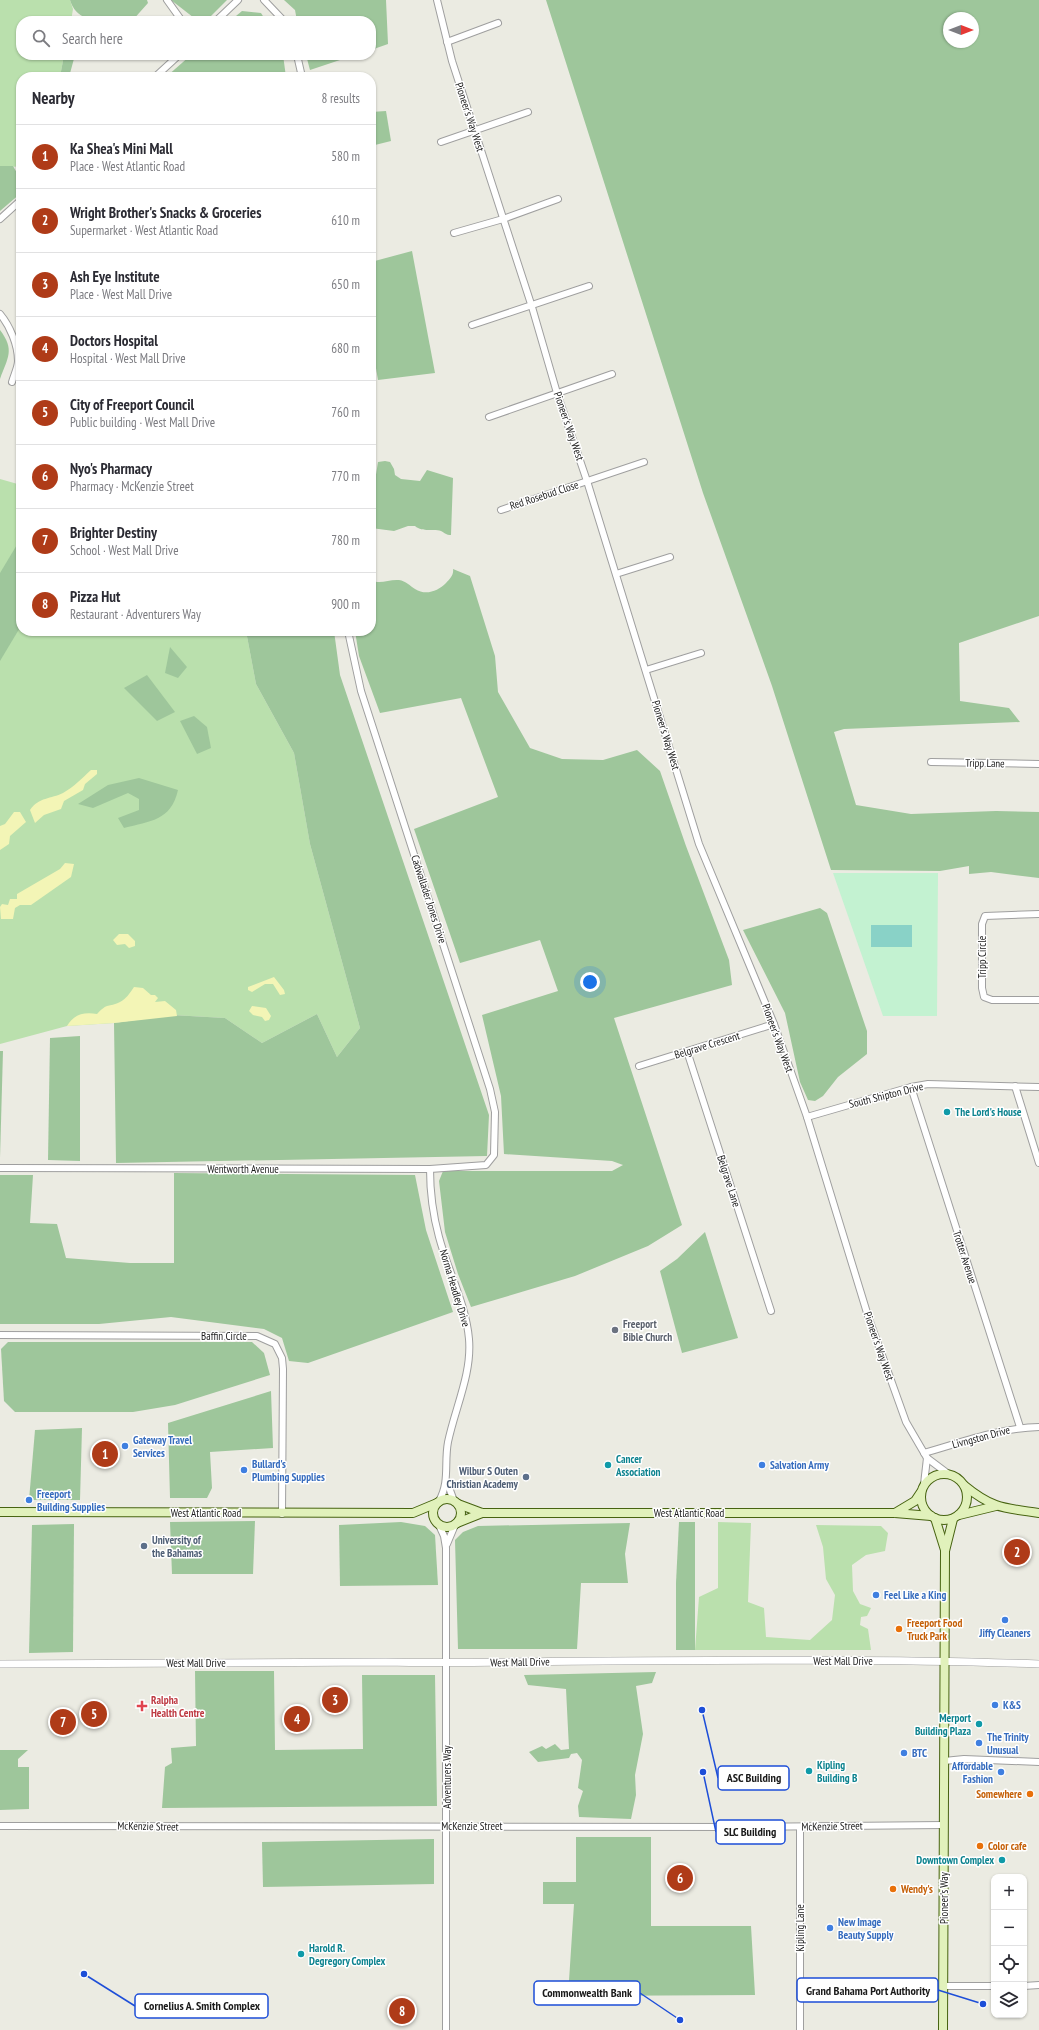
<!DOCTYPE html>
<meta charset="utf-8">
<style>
:root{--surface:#fff;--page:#f7f7f7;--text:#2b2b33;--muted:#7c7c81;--line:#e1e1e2;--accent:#af3b18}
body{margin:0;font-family:"PT Sans Narrow",sans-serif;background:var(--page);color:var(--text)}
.controls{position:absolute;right:12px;bottom:12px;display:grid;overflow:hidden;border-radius:8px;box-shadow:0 1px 3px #0004}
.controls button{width:36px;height:36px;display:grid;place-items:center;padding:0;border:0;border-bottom:1px solid var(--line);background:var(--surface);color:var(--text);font:20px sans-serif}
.compass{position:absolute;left:943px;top:12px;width:36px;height:36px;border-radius:50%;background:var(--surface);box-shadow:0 1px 3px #0004;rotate:90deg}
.you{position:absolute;left:590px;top:982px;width:14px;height:14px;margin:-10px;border:3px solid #fff;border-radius:50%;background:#1a73e8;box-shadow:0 0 0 6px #1a73e833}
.badge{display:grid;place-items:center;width:26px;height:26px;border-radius:50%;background:var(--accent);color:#fff;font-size:13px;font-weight:700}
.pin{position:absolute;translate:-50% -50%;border:2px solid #fff;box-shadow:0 1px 4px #0006}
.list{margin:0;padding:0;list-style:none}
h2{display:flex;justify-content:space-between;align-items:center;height:52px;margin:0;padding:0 16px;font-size:17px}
h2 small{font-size:13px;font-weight:400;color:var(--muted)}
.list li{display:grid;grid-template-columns:26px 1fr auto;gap:12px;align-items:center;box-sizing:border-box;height:64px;padding:0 16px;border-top:1px solid var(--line)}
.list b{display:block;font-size:15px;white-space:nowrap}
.list p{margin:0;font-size:13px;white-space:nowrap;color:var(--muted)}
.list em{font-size:13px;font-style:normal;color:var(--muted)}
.icon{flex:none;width:22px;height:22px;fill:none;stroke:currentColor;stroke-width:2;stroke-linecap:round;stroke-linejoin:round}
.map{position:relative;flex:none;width:1039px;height:2030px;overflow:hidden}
.search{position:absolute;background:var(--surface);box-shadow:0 1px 3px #0004;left:16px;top:16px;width:360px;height:44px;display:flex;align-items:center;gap:10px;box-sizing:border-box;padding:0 14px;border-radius:16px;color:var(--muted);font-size:15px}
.panel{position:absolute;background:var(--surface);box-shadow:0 1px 3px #0004;left:16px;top:72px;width:360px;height:564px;border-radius:16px}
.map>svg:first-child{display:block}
.grass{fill:#bae0ad}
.forest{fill:#9ec69b;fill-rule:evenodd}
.sand{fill:#f3f5b6}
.park{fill:#c3f2d1}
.pitch{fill:#89d2c7}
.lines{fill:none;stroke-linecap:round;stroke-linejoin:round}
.minor-casing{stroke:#9f9f9f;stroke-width:8}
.tertiary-casing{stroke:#9f9f9f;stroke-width:8}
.secondary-casing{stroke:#476311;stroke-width:10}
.minor{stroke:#fff;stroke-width:6}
.tertiary{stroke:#fff;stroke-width:7}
.secondary{stroke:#e1f1bb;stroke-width:8}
.culture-dot{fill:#0f9aa8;stroke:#fff;stroke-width:1.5}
.worship-dot{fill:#6b7280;stroke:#fff;stroke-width:1.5}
.shop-dot{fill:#3f7fe0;stroke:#fff;stroke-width:1.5}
.service-dot{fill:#5c6f8a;stroke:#fff;stroke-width:1.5}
.food-dot{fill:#e8710a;stroke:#fff;stroke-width:1.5}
.health-dot{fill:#e0444e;stroke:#fff;stroke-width:1.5}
.labels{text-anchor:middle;stroke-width:3;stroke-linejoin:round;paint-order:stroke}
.street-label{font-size:11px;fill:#1b1b1b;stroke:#fff}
.culture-label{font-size:11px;font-weight:bold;fill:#0d838f;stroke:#fff;text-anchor:start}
.worship-label{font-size:11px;font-weight:bold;fill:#5b616d;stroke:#fff;text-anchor:start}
.shop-label{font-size:11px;font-weight:bold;fill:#366cbe;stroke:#fff;text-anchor:start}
.service-label{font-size:11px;font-weight:bold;fill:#4e5e75;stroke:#fff;text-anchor:end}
.food-label{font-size:11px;font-weight:bold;fill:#c56008;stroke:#fff;text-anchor:start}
.health-label{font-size:11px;font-weight:bold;fill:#be3a42;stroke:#fff;text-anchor:start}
.leader{fill:none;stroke:#1d4ed8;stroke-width:1.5}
.callout-dot{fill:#1d4ed8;stroke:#fff;stroke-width:1.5}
.callout{fill:#fff;stroke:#1d4ed8;stroke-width:1.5}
.callout-label{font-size:12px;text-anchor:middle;font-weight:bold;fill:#1b1b1b}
</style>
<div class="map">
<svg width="1039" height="2030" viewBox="0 0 1039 2030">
<rect width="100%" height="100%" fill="#ebebe2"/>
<g class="grass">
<path d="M0 0H70L73 9 71 21H21V55H64L60 77H21V167L0 166Z"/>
<path d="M0 479 21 485V631H246L256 684 294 753 310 844 360 1028 337 1057 317 1014 262 1043 225 1018 172 1015 114 1023 67 1026 0 1044Z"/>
<path d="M718 1522 751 1523 748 1602 764 1608 766 1637 810 1640 832 1620 835 1595 826 1579 823 1547 816 1525 881 1526 888 1533 885 1551 866 1555 852 1565 853 1591 860 1604 871 1608 867 1616 861 1617 860 1625 868 1629 871 1650H695L699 1597 718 1588Z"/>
</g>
<g class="forest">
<path d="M70 0H147L148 3 132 21C110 21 78 27 70 0Z"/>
<path d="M171 0H227L206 21H198Z"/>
<path d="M284 0H386L388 44 371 50V21H297L295 10Z"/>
<path d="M546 0H1039V616L959 643 960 701 1009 708 1020 722 844 729 834 732 856 805 911 814 996 811 1039 812V878L991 872 969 874V866L940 871 831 870 772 686 703 493ZM949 18H973V42H949Z"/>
<path d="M242 11 261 13 266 21H230Z"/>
<path d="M64 55H75L69 77H60Z"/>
<path d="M191 55H283L286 77H166Z"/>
<path d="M306 55H355L310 70Z"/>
<path d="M386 111 391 141 371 146V112Z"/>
<path d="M0 166H13L21 180V193L0 211Z"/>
<path d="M412 251 435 373 378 380 371 339V262Z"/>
<path d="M0 330C15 350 8 357 0 379Z"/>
<path d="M385 461 390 462 394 469 395 475 401 479 420 481 427 470 453 478 451 535C446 535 445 533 441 531 434 528 423 533 415 526H408L394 531 371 528V506L378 462Z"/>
<path d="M21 538V626L0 661V573Z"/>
<path d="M453 569 470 576 495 656 498 692 530 748 562 759 603 760 637 750 660 771 686 846 729 960 732 985 614 1018 682 1225 648 1246 575 1276 471 1307 458 1274 445 1232 439 1181 443 1171H612L623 1165 612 1161 504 1154 501 1096 482 1015 558 991 540 940 460 963 414 829 498 797 461 698 380 713 359 656 355 631H371V580C380 585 389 579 399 580 406 581 410 586 415 589 426 596 438 591 446 583 450 579 454 575 453 569Z"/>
<path d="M246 631H334L340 675 489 1115 487 1156 116 1163 114 1023 172 1015 225 1018 262 1043 317 1014 337 1057 360 1028 310 844 294 753 256 684Z"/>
<path d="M170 647 187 667 178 678 165 673Z"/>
<path d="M147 675 175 712 157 721 124 688Z"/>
<path d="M194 716 207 727 211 748 197 754 180 721Z"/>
<path d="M139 778 178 790C171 821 150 821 124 828L118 818 139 810V799L128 793 93 808 78 804 108 785Z"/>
<path d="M820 908 827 913 867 1031V1054L838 1077 823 1096 815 1101 808 1100 800 1082 785 1013 743 930Z"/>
<path d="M80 1036V1161L48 1160 50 1038Z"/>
<path d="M0 1051H3L0 1158Z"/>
<path d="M174 1173 415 1175 426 1230 453 1312 308 1363 289 1361 282 1338 264 1329 171 1317 99 1324H0V1175H33L30 1223 57 1224 66 1258 130 1263H174Z"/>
<path d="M705 1232 738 1338 682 1353 660 1271 677 1259Z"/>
<path d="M8 1342H252L264 1353 270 1375 175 1405 133 1412H15L4 1401 1 1349Z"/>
<path d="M271 1391 273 1448 210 1452 212 1488 207 1498H170L168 1423Z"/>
<path d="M82 1428 80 1500H29L35 1430Z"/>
<path d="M255 1521 253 1574H172L170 1522Z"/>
<path d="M401 1522 425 1526 435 1535 438 1585 340 1586 339 1525Z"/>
<path d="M679 1522H695V1650H676V1583Z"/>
<path d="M630 1523 625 1554 628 1583H581L577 1649H458L455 1540 463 1532 478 1526Z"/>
<path d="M74 1524 73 1652 29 1653 32 1525Z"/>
<path d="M195 1671H274L275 1750 363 1749 362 1675H435L437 1806 162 1808 165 1767 172 1763 171 1748 196 1746Z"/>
<path d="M656 1672 652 1683 636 1686 643 1734 635 1775 636 1795 631 1819 579 1817 578 1806 583 1791 578 1788 582 1760 577 1753 571 1754 569 1758 538 1762 529 1752 542 1746 546 1749 555 1744 561 1750 569 1749 566 1689 528 1685 524 1675Z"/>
<path d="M0 1750H28L18 1759V1767H29V1809L0 1810Z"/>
<path d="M576 1837H651V1926H751L755 1995 568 1996 574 1904H543V1882H576Z"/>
<path d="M434 1839V1884L263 1887 262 1842Z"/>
</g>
<g class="sand">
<path d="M91 770H97V774L85 784 83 790 64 801 61 809 44 815 35 823 30 810C39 797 51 799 63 793 74 787 82 778 91 770Z"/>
<path d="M14 812H20L26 822 10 836 9 844 0 850V826L5 824Z"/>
<path d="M65 863 74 864 71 877 31 905H20L15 908 13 919H1L0 907 2 904 8 905 10 899H17V894L60 869Z"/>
<path d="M119 934H128L135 941V946L129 948 125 944 117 945 113 940Z"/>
<path d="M274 977 284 990 285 994 280 995 273 984H265L252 992 248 990V987Z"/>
<path d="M134 987 143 988 151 995H155L158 998 155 1002 165 1001 176 1010 177 1016 114 1023 67 1026C74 1014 84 1012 97 1014 108 1002 108 1008 120 1002 126 999 130 993 134 987Z"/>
<path d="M252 1006 266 1008 271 1016 269 1020 265 1021 262 1017 253 1015 249 1011Z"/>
</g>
<path class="park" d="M833 873H938L937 1016H883Z"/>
<rect class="pitch" x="871" y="925" width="41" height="22"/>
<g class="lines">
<defs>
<g id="minor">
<path d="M167 0 182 21"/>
<path d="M264 0 284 21"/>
<path d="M437 0 452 61 532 307 557 393 587 481 699 844 774 1024 807 1117 868 1316 906 1422 927 1458 947 1473"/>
<path d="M216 21 238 0"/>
<path d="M447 42 498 23"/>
<path d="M297 55 302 77"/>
<path d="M155 77 179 55"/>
<path d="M441 142 528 112"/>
<path d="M0 219 21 200"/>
<path d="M454 233 503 219 558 199"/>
<path d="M0 314C10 326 18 345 18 361 18 367 14 375 12 382"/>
<path d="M472 325 589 286"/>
<path d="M489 417 612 374"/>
<path d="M371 448V450"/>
<path d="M501 510 644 462"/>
<path d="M616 574 670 557"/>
<path d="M646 670 701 653"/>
<path d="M931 762 1039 764"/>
<path d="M1039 914 985 916 982 924V988L984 997 992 1000H1039"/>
<path d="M687 1051 771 1311"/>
<path d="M639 1066 774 1024"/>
<path d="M1015 1086 1039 1163"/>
<path d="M911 1087 1020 1427"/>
<path d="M807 1117 911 1087 928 1084 1039 1087"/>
<path d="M0 1168 430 1169 486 1165 494 1155 495 1112 490 1089 361 691 348 631"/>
<path d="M430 1169C430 1192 433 1215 439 1237 448 1271 466 1304 469 1339 472 1374 455 1408 448 1442 444 1463 450 1482 439 1501"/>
<path d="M0 1335 257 1336 275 1344 282 1358 283 1369 282 1514"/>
<path d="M924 1453C963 1442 999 1428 1039 1427"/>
<path d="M447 1482 454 1501"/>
<path d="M924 1484 927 1458"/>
<path d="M439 1525 444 1536 446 1548V2030"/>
<path d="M447 1544 455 1525"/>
<path d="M944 1761 964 1759 1039 1762"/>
<path d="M0 1826 743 1827 944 1825"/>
<path d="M943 1986H994"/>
<path d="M1024 1986 1039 1985"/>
<path d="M800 2030V1827"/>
</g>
<path id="tertiary" d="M0 1664 386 1662C460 1664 533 1661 606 1661 750 1660 895 1659 1039 1664"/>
<g id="secondary">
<circle cx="944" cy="1497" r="23"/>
<path d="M965 1486C993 1509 1005 1508 1039 1513"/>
<circle cx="447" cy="1513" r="14"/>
<path d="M458 1504 482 1513H895L931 1516"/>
<path d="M0 1512 413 1513 437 1503"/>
<path d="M895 1513 915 1501 921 1492"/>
<path d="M959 1515 996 1506"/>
<path d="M935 1518 945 1550"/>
<path d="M457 1523 482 1513"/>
<path d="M943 2030 945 1551 953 1519"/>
</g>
</defs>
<use href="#minor" class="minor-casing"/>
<use href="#tertiary" class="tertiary-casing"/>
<use href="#secondary" class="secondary-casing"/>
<use href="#minor" class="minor"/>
<use href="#tertiary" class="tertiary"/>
<use href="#secondary" class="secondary"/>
</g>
<g class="culture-dot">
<circle cx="947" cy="1112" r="4"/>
<circle cx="608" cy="1465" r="4"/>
<circle cx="979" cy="1724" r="4"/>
<circle cx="809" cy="1771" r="4"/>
<circle cx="1002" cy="1860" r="4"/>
<circle cx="301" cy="1954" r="4"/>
</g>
<circle class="worship-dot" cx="615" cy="1330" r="4"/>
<g class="shop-dot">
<circle cx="125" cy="1446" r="4"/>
<circle cx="762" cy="1465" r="4"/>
<circle cx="244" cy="1470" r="4"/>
<circle cx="29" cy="1500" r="4"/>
<circle cx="876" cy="1595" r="4"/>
<circle cx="1005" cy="1620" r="4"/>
<circle cx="995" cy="1705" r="4"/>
<circle cx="979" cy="1743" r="4"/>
<circle cx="904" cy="1753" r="4"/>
<circle cx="1001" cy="1772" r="4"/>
<circle cx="830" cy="1928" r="4"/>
</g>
<g class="service-dot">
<circle cx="526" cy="1477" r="4"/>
<circle cx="144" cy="1546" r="4"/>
</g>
<g class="food-dot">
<circle cx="899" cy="1629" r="4"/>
<circle cx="1030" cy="1794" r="4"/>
<circle cx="980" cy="1846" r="4"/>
<circle cx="893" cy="1889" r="4"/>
</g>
<path class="health-dot" d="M140 1700h4v4h4v4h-4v4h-4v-4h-4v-4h4z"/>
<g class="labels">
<g class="street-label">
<text transform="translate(470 117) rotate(72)" y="4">Pioneer's Way West</text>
<text transform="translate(569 426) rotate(71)" y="4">Pioneer's Way West</text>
<text transform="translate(544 495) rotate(-18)" y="4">Red Rosebud Close</text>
<text transform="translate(666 735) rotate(73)" y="4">Pioneer's Way West</text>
<text transform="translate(985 763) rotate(1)" y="4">Tripp Lane</text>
<text transform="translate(429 899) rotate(72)" y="4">Cadwallader Jones Drive</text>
<text transform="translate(982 957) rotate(-90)" y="4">Tripp Circle</text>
<text transform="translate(778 1038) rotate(70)" y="4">Pioneer's Way West</text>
<text transform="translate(707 1045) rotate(-17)" y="4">Belgrave Crescent</text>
<text transform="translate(886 1095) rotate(-14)" y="4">South Shipton Drive</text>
<text x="243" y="1173">Wentworth Avenue</text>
<text transform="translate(729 1181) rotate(72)" y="4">Belgrave Lane</text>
<text transform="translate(965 1257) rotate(72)" y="4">Trotter Avenue</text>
<text transform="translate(455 1288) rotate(73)" y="4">Norma Headley Drive</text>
<text x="224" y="1340">Baffin Circle</text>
<text transform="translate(879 1346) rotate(71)" y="4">Pioneer's Way West</text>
<text transform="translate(981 1437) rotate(-15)" y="4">Livngston Drive</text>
<text x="206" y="1517">West Atlantic Road</text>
<text x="689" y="1517">West Atlantic Road</text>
<text x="843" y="1665">West Mall Drive</text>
<text transform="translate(520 1662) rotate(-1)" y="4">West Mall Drive</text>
<text x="196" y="1667">West Mall Drive</text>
<text transform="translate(447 1777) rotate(-90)" y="4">Adventurers Way</text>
<text transform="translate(148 1826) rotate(1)" y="4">McKenzie Street</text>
<text x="472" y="1830">McKenzie Street</text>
<text transform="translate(832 1826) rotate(-1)" y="4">McKenzie Street</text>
<text transform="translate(944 1898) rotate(-90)" y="4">Pioneer's Way</text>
<text transform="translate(800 1928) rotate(-90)" y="4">Kipling Lane</text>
</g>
<g class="culture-label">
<text x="955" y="1116">The Lord's House</text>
<text x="616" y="1463">Cancer<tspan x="616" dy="13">Association</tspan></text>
<text x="971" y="1722" text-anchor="end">Merport<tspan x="971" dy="13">Building Plaza</tspan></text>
<text x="817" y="1769">Kipling<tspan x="817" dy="13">Building B</tspan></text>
<text x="994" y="1864" text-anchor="end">Downtown Complex</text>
<text x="309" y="1952">Harold R.<tspan x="309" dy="13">Degregory Complex</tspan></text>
</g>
<g class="worship-label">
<text x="623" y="1328">Freeport<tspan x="623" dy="13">Bible Church</tspan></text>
</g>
<g class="shop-label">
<text x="133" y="1444">Gateway Travel<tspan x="133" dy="13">Services</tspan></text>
<text x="252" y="1468">Bullard's<tspan x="252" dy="13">Plumbing Supplies</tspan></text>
<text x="770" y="1469">Salvation Army</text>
<text x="37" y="1498">Freeport<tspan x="37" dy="13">Building Supplies</tspan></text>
<text x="884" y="1599">Feel Like a King</text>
<text x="1005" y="1637" text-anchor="middle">Jiffy Cleaners</text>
<text x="1003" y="1709">K&amp;S</text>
<text x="987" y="1741">The Trinity<tspan x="987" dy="13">Unusual</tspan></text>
<text x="912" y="1757">BTC</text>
<text x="993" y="1770" text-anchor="end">Affordable<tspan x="993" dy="13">Fashion</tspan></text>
<text x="838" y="1926">New Image<tspan x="838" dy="13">Beauty Supply</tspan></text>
</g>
<g class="service-label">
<text x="518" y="1475">Wilbur S Outen<tspan x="518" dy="13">Christian Academy</tspan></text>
<text x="152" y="1544" text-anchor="start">University of<tspan x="152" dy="13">the Bahamas</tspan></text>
</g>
<g class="food-label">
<text x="907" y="1627">Freeport Food<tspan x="907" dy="13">Truck Park</tspan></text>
<text x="1022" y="1798" text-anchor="end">Somewhere</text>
<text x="988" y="1850">Color cafe</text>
<text x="901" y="1893">Wendy's</text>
</g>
<g class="health-label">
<text x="151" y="1704">Ralpha<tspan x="151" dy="13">Health Centre</tspan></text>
</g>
</g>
<path class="leader" d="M702 1710L718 1778M703 1772L716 1832M983 2004L938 1990M680 2020L640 1993M84 1974L135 2006"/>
<g class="callout-dot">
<circle cx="702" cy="1710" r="4"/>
<circle cx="703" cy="1772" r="4"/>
<circle cx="983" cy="2004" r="4"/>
<circle cx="680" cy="2020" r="4"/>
<circle cx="84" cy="1974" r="4"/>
</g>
<g class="callout">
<rect x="718" y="1766" width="71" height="24" rx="4"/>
<rect x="716" y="1820" width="69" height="24" rx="4"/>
<rect x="797" y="1978" width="141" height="24" rx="4"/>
<rect x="534" y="1981" width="106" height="24" rx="4"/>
<rect x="135" y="1994" width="133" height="24" rx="4"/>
</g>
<g class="callout-label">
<text x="754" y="1782">ASC Building</text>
<text x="750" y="1836">SLC Building</text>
<text x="868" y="1995">Grand Bahama Port Authority</text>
<text x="587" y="1997">Commonwealth Bank</text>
<text x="202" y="2010">Cornelius A. Smith Complex</text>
</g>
</svg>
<div class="controls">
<button>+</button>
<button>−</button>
<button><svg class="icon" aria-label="locate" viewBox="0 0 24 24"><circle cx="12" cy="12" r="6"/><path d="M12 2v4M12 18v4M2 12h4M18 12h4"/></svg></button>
<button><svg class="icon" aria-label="layers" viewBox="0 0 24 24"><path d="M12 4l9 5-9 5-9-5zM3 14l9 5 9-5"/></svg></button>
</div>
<svg class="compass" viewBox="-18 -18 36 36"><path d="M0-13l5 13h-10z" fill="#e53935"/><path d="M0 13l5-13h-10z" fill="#7c7c81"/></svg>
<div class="you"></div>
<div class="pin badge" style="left:105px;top:1454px">1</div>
<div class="pin badge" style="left:1017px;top:1552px">2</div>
<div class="pin badge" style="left:335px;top:1700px">3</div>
<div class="pin badge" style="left:297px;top:1719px">4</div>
<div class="pin badge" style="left:94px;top:1714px">5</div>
<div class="pin badge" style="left:680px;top:1878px">6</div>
<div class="pin badge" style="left:63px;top:1722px">7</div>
<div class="pin badge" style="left:402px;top:2011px">8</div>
<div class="search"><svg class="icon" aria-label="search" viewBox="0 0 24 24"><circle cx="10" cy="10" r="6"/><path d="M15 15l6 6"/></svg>Search here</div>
<section class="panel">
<h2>Nearby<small>8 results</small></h2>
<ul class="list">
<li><span class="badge">1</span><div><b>Ka Shea's Mini Mall</b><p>Place · West Atlantic Road</p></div><em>580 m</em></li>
<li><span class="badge">2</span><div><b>Wright Brother's Snacks &amp; Groceries</b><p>Supermarket · West Atlantic Road</p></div><em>610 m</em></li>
<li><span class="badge">3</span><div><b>Ash Eye Institute</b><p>Place · West Mall Drive</p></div><em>650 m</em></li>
<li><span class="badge">4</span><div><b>Doctors Hospital</b><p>Hospital · West Mall Drive</p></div><em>680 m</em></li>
<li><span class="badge">5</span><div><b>City of Freeport Council</b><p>Public building · West Mall Drive</p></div><em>760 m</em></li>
<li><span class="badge">6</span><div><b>Nyo's Pharmacy</b><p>Pharmacy · McKenzie Street</p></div><em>770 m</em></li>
<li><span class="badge">7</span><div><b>Brighter Destiny</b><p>School · West Mall Drive</p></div><em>780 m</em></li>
<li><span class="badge">8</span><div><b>Pizza Hut</b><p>Restaurant · Adventurers Way</p></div><em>900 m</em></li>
</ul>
</section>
</div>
